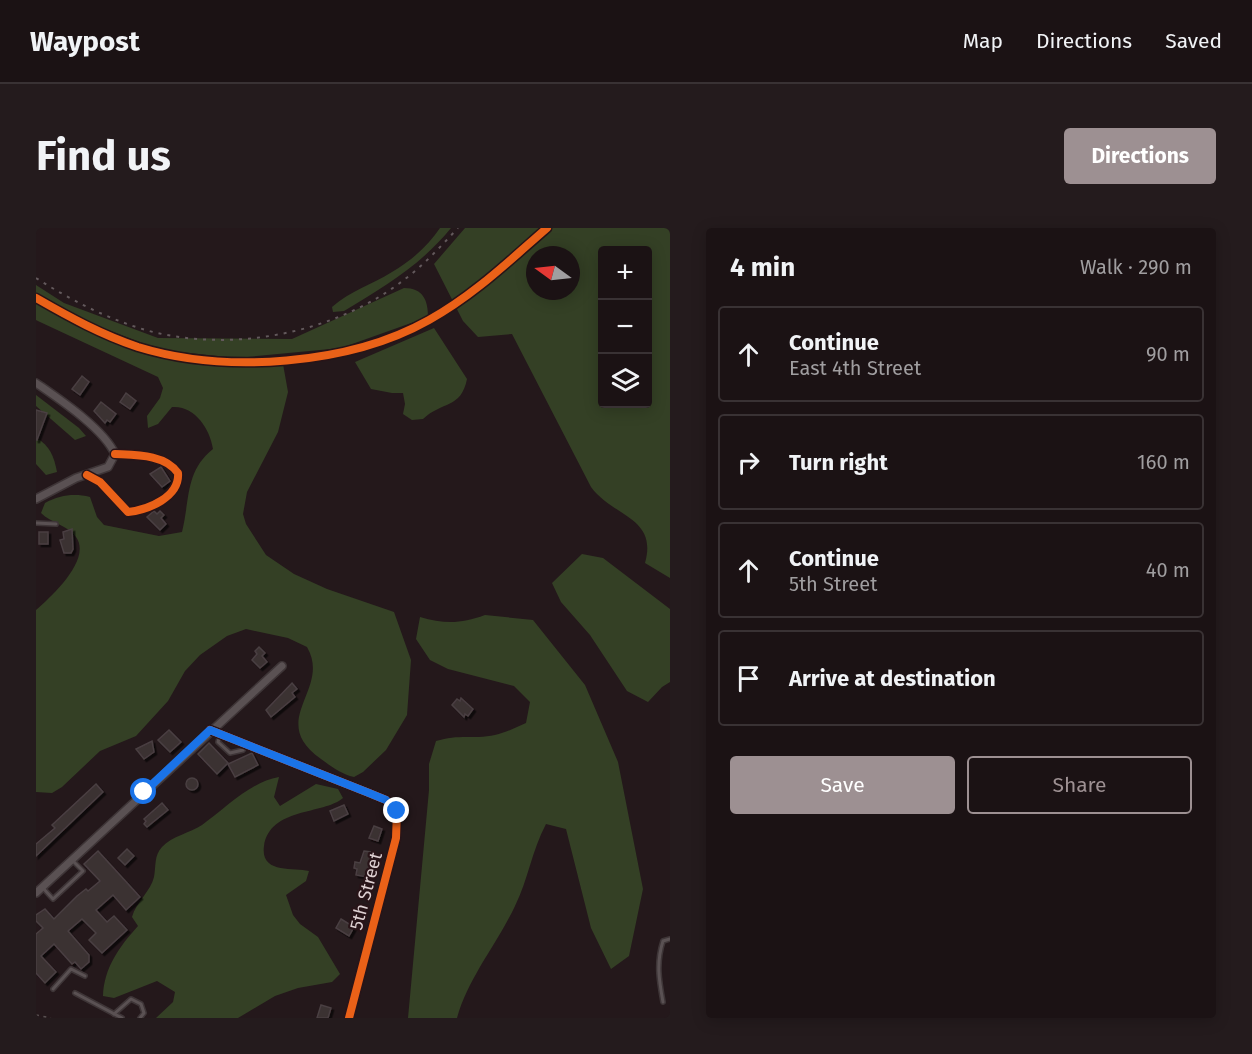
<!DOCTYPE html>
<meta charset="utf-8">
<style>
:root{--surface:#1b1214;--page:#241b1d;--text:#f1f3f6;--muted:#a09ea0;--line:#393234;--accent:#9d9092}
body{margin:0;font-family:"Fira Sans",sans-serif;background:var(--page);color:var(--text)}
.controls{position:absolute;right:18px;top:18px;display:grid;overflow:hidden;border-radius:6px;box-shadow:0 3px 15px #0003}
.controls button{width:54px;height:54px;display:grid;place-items:center;padding:0;border:0;border-bottom:2px solid var(--line);background:var(--surface);color:var(--text);font:30px sans-serif}
.compass{position:absolute;left:490px;top:18px;width:54px;height:54px;border-radius:50%;background:var(--surface);box-shadow:0 3px 15px #0003;rotate:285deg}
.stop{position:absolute;width:18px;height:18px;margin:-14px;border:4px solid #1a73e8;border-radius:50%;background:#fff}
.stop.end{background:#1a73e8;border-color:#fff;box-shadow:0 2px 6px #0008}
.list{margin:0;padding:0;list-style:none}
h2{display:flex;justify-content:space-between;align-items:center;height:78px;margin:0;padding:0 24px;font-size:26px}
h2 small{font-size:20px;font-weight:400;color:var(--muted)}
.list li{display:grid;grid-template-columns:39px 1fr auto;gap:18px;align-items:center;box-sizing:border-box;height:96px;margin:0 12px 12px;padding:0 12px;border:2px solid var(--line);border-radius:6px}
.list b{display:block;font-size:22px;white-space:nowrap}
.list p{margin:0;font-size:20px;white-space:nowrap;color:var(--muted)}
.list em{font-size:20px;font-style:normal;color:var(--muted)}
.actions{display:flex;gap:12px;padding:18px 24px}
.actions a{flex:1;padding:14px 0;border:2px solid var(--accent);border-radius:6px;text-align:center;font-size:21px;color:var(--accent)}
.actions .main{background:var(--accent);color:#fff}
.icon{flex:none;width:33px;height:33px;fill:none;stroke:currentColor;stroke-width:2;stroke-linecap:round;stroke-linejoin:round}
.map{position:relative;flex:none;width:634px;height:790px;overflow:hidden;border-radius:6px}
header{display:flex;align-items:center;gap:36px;box-sizing:border-box;height:84px;padding:0 30px;background:var(--surface);border-bottom:2px solid var(--line)}
header strong{font-size:28px}
nav{display:flex;gap:33px;margin-inline-start:auto;font-size:21px}
.intro{display:flex;align-items:center;justify-content:space-between;box-sizing:border-box;height:144px;padding:0 36px}
h1{margin:0;font-size:42px}
.button{padding:15px 27px;border-radius:6px;background:var(--accent);color:#fff;font-size:21px;font-weight:700}
main{display:flex;gap:36px;padding:0 36px}
aside{flex:1;background:var(--surface);border-radius:6px;box-shadow:0 3px 15px #0003}
.map>svg:first-child{display:block}
.green{fill:#344025;fill-rule:evenodd}
.building{fill:#3b3033;stroke:#4a3f42;stroke-width:1.5;filter:url(#shadow)}
.lines{fill:none;stroke-linecap:round;stroke-linejoin:round}
.service-casing{stroke:#3e3537;stroke-width:6}
.minor-casing{stroke:#3e3537;stroke-width:10}
.path{stroke:#595152;stroke-width:1.5;stroke-dasharray:3 4.5;stroke-linecap:butt}
.service{stroke:#5a5153;stroke-width:3}
.minor{stroke:#5a5153;stroke-width:7}
.rail{stroke:#63595c;stroke-width:2;stroke-dasharray:3 6;stroke-linecap:butt}
.cycleway-casing{stroke:#281418;stroke-width:11}
.cycleway{stroke:#ea6118;stroke-width:8}
.route{stroke:#1a73e8;stroke-width:8}
.labels{text-anchor:middle;stroke-width:4.5;stroke-linejoin:round;paint-order:stroke}
.street-label{font-size:18px;fill:#ded0d2;stroke:#281418}
</style>
<header>
<strong>Waypost</strong>
<nav><a>Map</a><a>Directions</a><a>Saved</a></nav>
</header>
<div class="intro"><h1>Find us</h1><a class="button">Directions</a></div>
<main>
<div class="map">
<svg width="634" height="790" viewBox="0 0 634 790">
<defs>
<filter id="shadow"><feDropShadow dx="2.5" dy="2.5" stdDeviation="0" flood-color="#0009"/></filter>
</defs>
<rect width="100%" height="100%" fill="#24181b"/>
<g class="green">
<path d="M404 0H415C384 38 349 58 308 83L297 84 296 79C315 62 336 57 356 44 375 33 392 18 404 0Z"/>
<path d="M429 0H634V350L609 335C622 289 577 289 555 259L476 106 442 109 427 93 398 36ZM566 22H612V176H566ZM499 27H535V63H499Z"/>
<path d="M0 57 28 75 122 110 256 111 368 60C387 60 392 72 392 89L305 120 201 130 124 122 62 98 3 69 0 67Z"/>
<path d="M0 73 67 110 166 135 247 136 252 164 242 204 211 264 207 286 210 296 230 327 258 346 291 361 358 384 375 432 371 487 350 522 327 544 318 549C305 546 296 539 285 531 230 492 296 462 271 419L252 410 210 401 191 408 164 427 149 443 132 473 100 508 64 523 26 559 16 565 0 564V382C16 368 56 331 40 309 31 297 15 295 5 285L9 275C24 267 38 265 54 269L61 289 68 297 123 308 146 304C154 272 149 243 177 221 174 200 158 177 136 179L122 196 112 200 111 188 124 170 127 160 122 149 4 94 0 92Z"/>
<path d="M398 100 431 151C425 181 406 173 387 191L376 192 367 186 369 176 367 165H356L335 161 319 134Z"/>
<path d="M0 167 43 200 50 208 39 212 0 178Z"/>
<path d="M0 210C14 217 18 229 21 244L10 247 0 236Z"/>
<path d="M546 326 567 330 634 381V454L626 459 612 474 591 463 554 407 525 374 516 355Z"/>
<path d="M449 387 497 392 549 457 582 534 607 661 593 728 575 741 555 700 530 601 510 596C496 622 492 652 479 678 461 716 432 750 421 790H372L393 562V536L400 513C416 508 427 509 443 509 460 509 475 502 490 495L494 474 478 458 412 441 394 432 380 411 384 389C408 396 425 396 449 387Z"/>
<path d="M243 549 238 569 244 578 280 556 302 561 307 570C287 587 234 579 228 618 224 646 257 639 273 643L270 653 250 667 257 687 264 696 282 709 304 746 296 754 262 760 239 768 202 790H120L137 774 139 764 121 753 78 770 67 768C68 740 83 719 102 698L96 689C100 674 115 663 118 649 120 639 118 627 126 619 136 608 154 605 166 597 190 580 214 554 243 549Z"/>
</g>
<g class="building">
<path d="M46 148 53 154 44 167 36 161Z"/>
<path d="M90 165 100 173 94 181 84 174Z"/>
<path d="M65 174 80 186 74 194 71 192 69 195 58 183Z"/>
<path d="M0 182 11 185 1 212H0Z"/>
<path d="M125 239 134 253 126 259 114 246Z"/>
<path d="M118 283 121 286 124 283 128 287 125 290 130 296 124 302 111 289Z"/>
<path d="M36 301 37 321 35 325H28L24 312 28 311 27 304Z"/>
<rect x="3" y="304" width="9" height="12"/>
<path d="M223 419 229 425 226 428 231 434 224 440 216 432 221 426 219 423Z"/>
<path d="M256 455 261 461 256 465 259 469 235 489 230 482Z"/>
<path d="M425 470 437 481 432 488 429 486 428 489 416 477 421 471 424 473Z"/>
<path d="M133 502 145 514 134 524 122 512Z"/>
<path d="M116 513 118 524 108 531 100 521Z"/>
<path d="M173 515 192 535 181 546 162 526Z"/>
<path d="M216 525 222 537 199 549 192 536Z"/>
<circle cx="156" cy="556" r="6"/>
<path d="M60 556 67 564 0 628V616L19 600 16 597Z"/>
<path d="M126 575 132 582 111 599 108 596 110 593 108 591Z"/>
<path d="M308 577 312 586 298 593 294 583Z"/>
<path d="M338 598 346 601 342 613 333 610Z"/>
<path d="M91 621 98 628 89 637 82 630Z"/>
<path d="M62 623 104 669 90 682 77 667 60 682 71 694 78 688 91 702 66 725 53 712 60 705 46 691 32 703 53 727V734L45 741 39 734 36 736 18 716 5 728 20 744 9 755 0 745V706L7 700 0 693V687L9 681 18 691 41 668 50 661 52 663 64 653 48 636Z"/>
<path d="M328 623 335 624 331 649 320 647 321 641 318 640 319 634 324 635Z"/>
<path d="M305 691 318 699 313 708 300 700Z"/>
<path d="M285 777 295 780 292 790H281Z"/>
</g>
<g class="lines">
<defs>
<g id="service">
<path d="M0 295 20 296"/>
<path d="M184 507 182 514 194 525 207 522 210 517"/>
<path d="M6 659 17 671 47 643 37 633"/>
<path d="M17 761 35 741 49 748"/>
<path d="M39 765 86 790"/>
<path d="M627 774C623 752 620 735 627 713L634 711"/>
<path d="M78 786 95 771 105 776 108 785 104 790"/>
</g>
<g id="minor">
<path d="M0 155C23 171 67 200 79 226"/>
<path d="M51 247 64 254 92 284C112 282 144 269 142 245 129 226 99 227 79 226"/>
<path d="M0 271 40 250 72 239 79 226"/>
<path d="M174 502 333 565 350 572 361 583 360 610 313 790"/>
<path d="M0 665 246 438"/>
</g>
</defs>
<use href="#service" class="service-casing"/>
<use href="#minor" class="minor-casing"/>
<path class="path" d="M0 787 15 790"/>
<use href="#service" class="service"/>
<use href="#minor" class="minor"/>
<path class="rail" d="M0 50C33 71 66 88 103 100 189 127 298 107 369 51 389 36 405 18 422 0"/>
<defs>
<g id="cycleway">
<path d="M0 70C33 89 66 107 102 119 190 146 313 137 393 92 438 67 473 33 511 0"/>
<path d="M51 247 64 254 92 284C112 282 144 269 142 245 129 226 99 227 79 226"/>
<path d="M174 502 333 565 350 572 361 583 360 610 313 790"/>
</g>
</defs>
<use href="#cycleway" class="cycleway-casing"/>
<use href="#cycleway" class="cycleway"/>
</g>
<g class="lines">
<path class="route" d="M108 564 174 502 333 565 350 572 361 583"/>
</g>
<g class="labels">
<g class="street-label">
<text transform="translate(330 663) rotate(-75)" y="6">5th Street</text>
</g>
</g>
</svg>
<div class="controls">
<button>+</button>
<button>−</button>
<button><svg class="icon" aria-label="layers" viewBox="0 0 24 24"><path d="M12 4l9 5-9 5-9-5zM3 14l9 5 9-5"/></svg></button>
</div>
<svg class="compass" viewBox="-18 -18 36 36"><path d="M0-13l5 13h-10z" fill="#e53935"/><path d="M0 13l5-13h-10z" fill="#a09ea0"/></svg>
<div class="stop" style="left:108px;top:564px"></div>
<div class="stop end" style="left:361px;top:583px"></div>
</div>
<aside>
<h2>4 min<small>Walk · 290 m</small></h2>
<ul class="list">
<li><svg class="icon" aria-label="ahead" viewBox="0 0 24 24"><path d="M12 20V5M6 11l6-6 6 6"/></svg><div><b>Continue</b><p>East 4th Street</p></div><em>90 m</em></li>
<li><svg class="icon" aria-label="right" viewBox="0 0 24 24"><path d="M7 20v-9h11M14 6l5 5-5 5"/></svg><div><b>Turn right</b></div><em>160 m</em></li>
<li><svg class="icon" aria-label="ahead" viewBox="0 0 24 24"><path d="M12 20V5M6 11l6-6 6 6"/></svg><div><b>Continue</b><p>5th Street</p></div><em>40 m</em></li>
<li><svg class="icon" aria-label="arrive" viewBox="0 0 24 24"><path d="M6 21V4h12l-3 4 3 4H6"/></svg><div><b>Arrive at destination</b></div></li>
</ul>
<div class="actions"><a class="main">Save</a><a>Share</a></div>
</aside>
</main>
